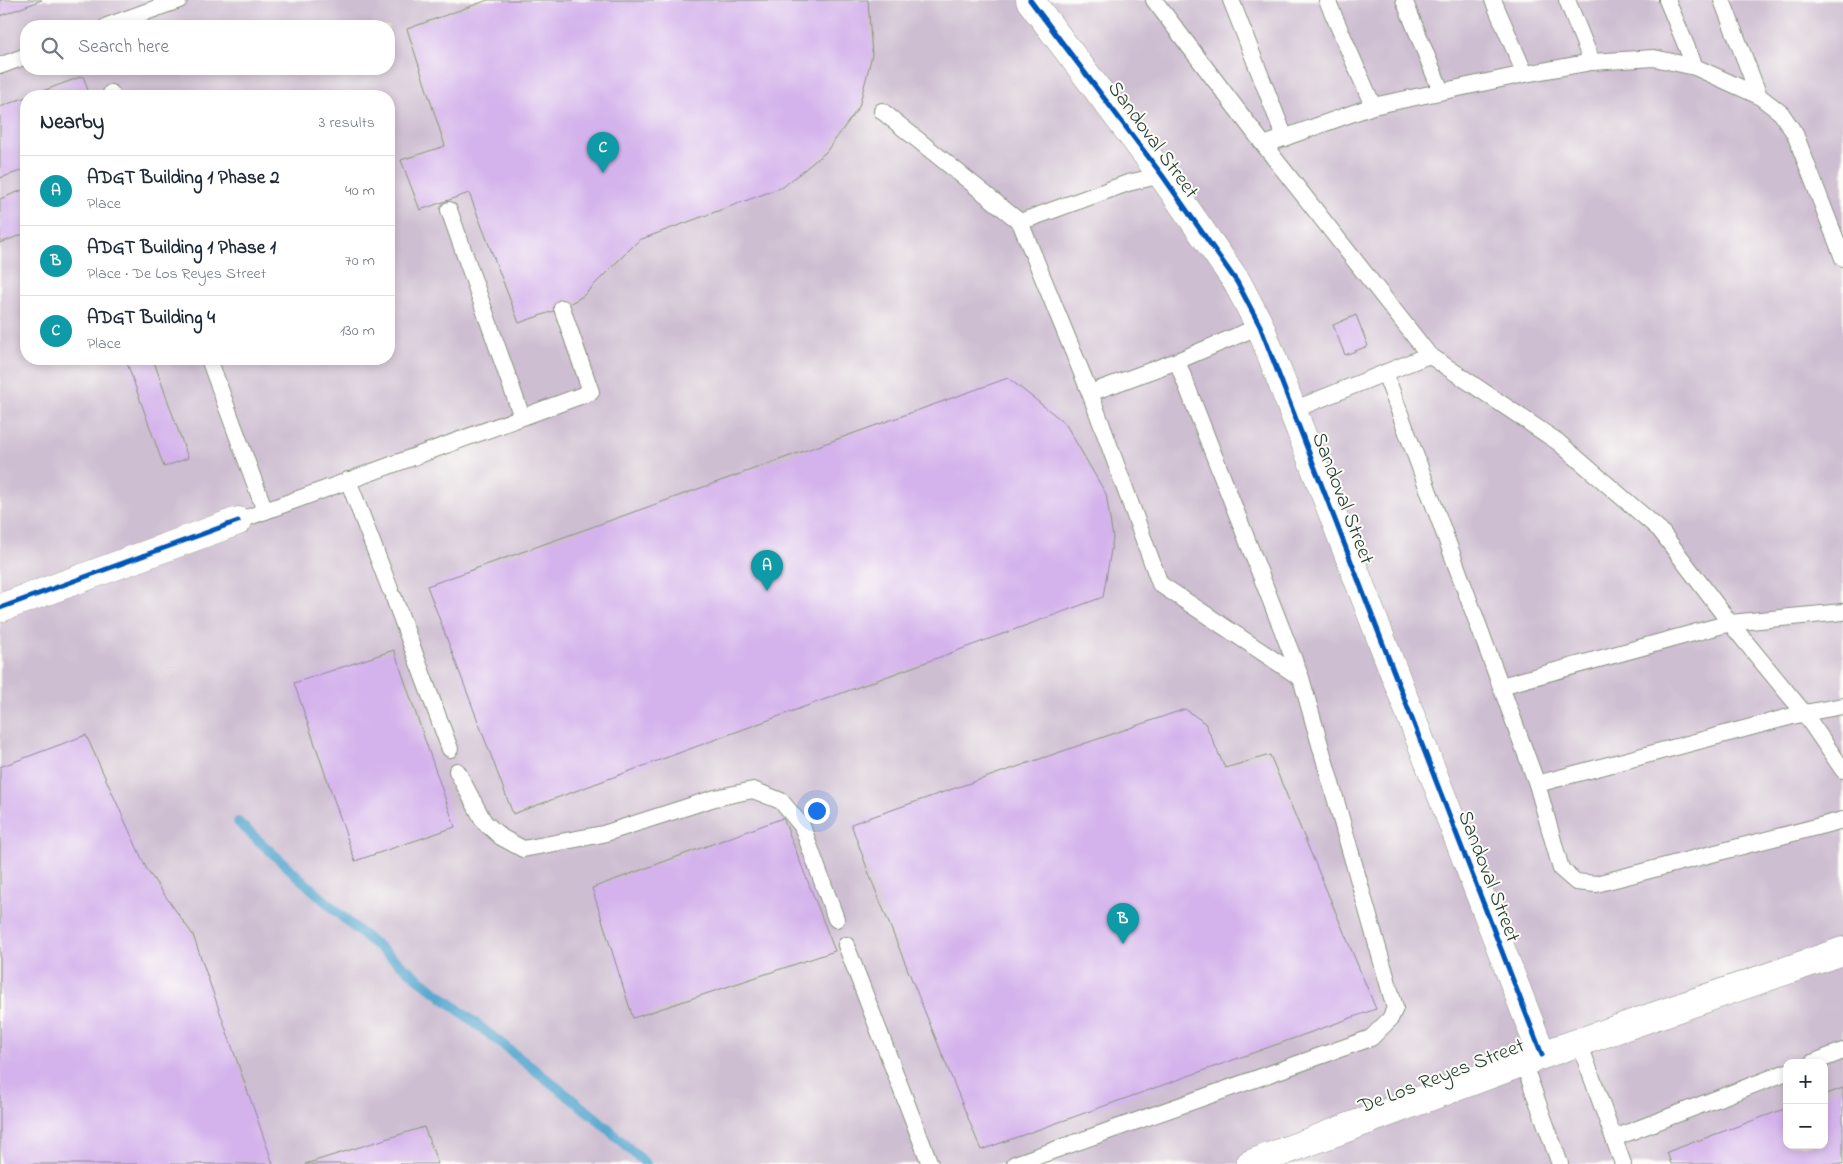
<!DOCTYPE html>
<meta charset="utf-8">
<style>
:root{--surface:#fff;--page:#f2f2f3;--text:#1f2937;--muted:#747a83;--line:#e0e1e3;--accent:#b45309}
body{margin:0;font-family:"Indie Flower",sans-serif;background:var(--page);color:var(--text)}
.controls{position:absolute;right:15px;bottom:15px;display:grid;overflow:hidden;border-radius:10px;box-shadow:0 2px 8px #0003}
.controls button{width:45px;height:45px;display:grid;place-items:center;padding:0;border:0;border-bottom:1px solid var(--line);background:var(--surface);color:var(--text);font:25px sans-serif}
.you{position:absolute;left:816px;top:810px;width:18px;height:18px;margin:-12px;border:4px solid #fff;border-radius:50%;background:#1a73e8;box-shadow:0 0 0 8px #1a73e833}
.badge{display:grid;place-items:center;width:32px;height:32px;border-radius:50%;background:var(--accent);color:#fff;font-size:16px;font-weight:700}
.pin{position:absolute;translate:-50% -41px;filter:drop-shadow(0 1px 2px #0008)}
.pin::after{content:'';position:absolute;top:26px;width:18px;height:15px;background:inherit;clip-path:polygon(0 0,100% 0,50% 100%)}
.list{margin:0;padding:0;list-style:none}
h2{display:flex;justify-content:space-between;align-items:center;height:65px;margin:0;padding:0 20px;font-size:21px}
h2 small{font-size:16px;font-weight:400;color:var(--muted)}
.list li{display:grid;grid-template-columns:32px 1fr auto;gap:15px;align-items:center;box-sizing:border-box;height:70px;padding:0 20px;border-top:1px solid var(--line)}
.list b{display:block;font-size:19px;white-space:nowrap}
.list p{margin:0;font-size:16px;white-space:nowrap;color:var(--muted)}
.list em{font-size:16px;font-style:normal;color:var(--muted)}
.icon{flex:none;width:28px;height:28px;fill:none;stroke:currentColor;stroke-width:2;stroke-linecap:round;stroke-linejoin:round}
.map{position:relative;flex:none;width:1843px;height:1164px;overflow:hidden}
.search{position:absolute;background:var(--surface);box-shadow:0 2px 8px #0003;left:20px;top:20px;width:375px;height:55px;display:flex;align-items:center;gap:12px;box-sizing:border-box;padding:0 18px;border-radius:20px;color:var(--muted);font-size:19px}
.panel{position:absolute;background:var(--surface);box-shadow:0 2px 8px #0003;left:20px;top:90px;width:375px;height:275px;border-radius:20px}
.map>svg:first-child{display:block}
.industrial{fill:#cebed1;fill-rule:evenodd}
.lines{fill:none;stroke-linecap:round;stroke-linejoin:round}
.stream{stroke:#52a5cd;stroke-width:10}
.building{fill:#d4b3ec}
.lane-casing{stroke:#889280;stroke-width:18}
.street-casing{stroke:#889280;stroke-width:29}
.lane{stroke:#fff;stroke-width:16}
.street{stroke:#fff;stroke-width:28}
.cycleway-casing{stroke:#fdfcf7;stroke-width:8}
.cycleway{stroke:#0057b8;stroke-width:5}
.labels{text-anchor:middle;stroke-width:4;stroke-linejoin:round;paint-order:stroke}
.street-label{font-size:21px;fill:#1f3d34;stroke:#fdfcf7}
</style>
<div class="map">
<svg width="1843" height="1164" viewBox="0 0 1843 1164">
<rect width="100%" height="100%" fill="#fdfcf7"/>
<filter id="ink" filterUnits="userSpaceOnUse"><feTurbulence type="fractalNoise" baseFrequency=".02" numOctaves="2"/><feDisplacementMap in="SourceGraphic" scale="10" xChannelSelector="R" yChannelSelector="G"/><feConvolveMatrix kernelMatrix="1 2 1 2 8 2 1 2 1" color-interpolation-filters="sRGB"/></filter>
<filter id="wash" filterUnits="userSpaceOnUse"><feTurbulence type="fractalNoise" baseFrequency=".0096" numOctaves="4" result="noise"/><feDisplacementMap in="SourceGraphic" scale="20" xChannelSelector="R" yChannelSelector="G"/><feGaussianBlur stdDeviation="1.12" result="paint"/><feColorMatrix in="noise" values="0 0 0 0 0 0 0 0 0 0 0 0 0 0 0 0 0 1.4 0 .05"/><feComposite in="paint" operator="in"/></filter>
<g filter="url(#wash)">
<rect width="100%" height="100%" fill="#f1e6cb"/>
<path class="industrial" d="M0 0H1843V1164H0ZM26 26H389V69H26ZM26 96H389V359H26ZM1787 1063H1824V1145H1787Z"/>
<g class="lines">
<path class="stream" d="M238 822 357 930 596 1118 646 1164"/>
</g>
<g id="blocks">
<g class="building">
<path d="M0 0H42L0 16Z"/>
<path d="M488 0H868L872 55 859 107 826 152 783 187 639 240 583 296 562 308 519 323 469 193 420 210 401 160 445 146 407 29Z"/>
<path d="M83 76 90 96H29Z"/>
<path d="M26 97V169L0 178V107Z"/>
<path d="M25 189 26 233 0 243V199Z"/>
<path d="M1356 315 1368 346 1345 355 1333 325Z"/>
<path d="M140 359H153L188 458 164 467 127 363Z"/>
<path d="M1008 378 1065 423 1106 494 1113 538 1103 597 513 814 427 586Z"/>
<path d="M394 650 455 827 355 861 294 683Z"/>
<path d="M1185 709 1205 723 1225 768 1270 755 1376 1009 981 1150 871 879 851 824Z"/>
<path d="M86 735 147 870 193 935 273 1164H0V767Z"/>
<path d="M783 818 835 951 633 1018 592 888Z"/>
<path d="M1843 1088V1164H1671L1667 1152 1787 1108V1145H1824V1095Z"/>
<path d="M424 1127 438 1164H305Z"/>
</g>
</g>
</g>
<g filter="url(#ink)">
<use href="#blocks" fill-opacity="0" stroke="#889280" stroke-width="1"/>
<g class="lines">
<defs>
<g id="lane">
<path d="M1154 0 1264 145 1429 355 1558 442 1660 530 1730 623 1804 713 1843 770"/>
<path d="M1231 0 1285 138"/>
<path d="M1327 0 1373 106"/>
<path d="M1404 0 1441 91"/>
<path d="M1493 0 1525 74"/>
<path d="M1567 0 1592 62"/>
<path d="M1667 0 1695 67"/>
<path d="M1722 0 1759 96"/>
<path d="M107 26 179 0"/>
<path d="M2 65 26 56"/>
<path d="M111 93 113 96"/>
<path d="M882 111 1020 222 1090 393"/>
<path d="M1264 145 1373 106 1525 74 1592 62 1654 58 1695 67 1759 96 1781 113 1795 134 1843 258"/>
<path d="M449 210 522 417"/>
<path d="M1020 222 1128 183 1162 175"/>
<path d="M209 359 265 511"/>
<path d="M1177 361 1260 326"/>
<path d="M1385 373 1537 784 1561 869 1576 882 1596 884 1843 820"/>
<path d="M1293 410 1429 355"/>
<path d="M348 480 390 589"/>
<path d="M238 521 591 392 562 308"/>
<path d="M394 598 450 749"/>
<path d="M1501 686 1730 623 1843 612"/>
<path d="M457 771 484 822 501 837 523 849 603 834 715 798 753 790 781 801 802 826 836 919"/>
<path d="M1537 784 1804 713 1843 706"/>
<path d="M846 945 930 1164"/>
<path d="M1579 1042 1623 1164"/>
<path d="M1523 1062 1560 1164"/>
<path d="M1812 1063 1843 1051"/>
<path d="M1614 1138 1787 1072"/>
<path d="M1015 1164 1371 1038 1390 1019 1395 1008 1301 678 1177 361 1090 393 1160 584 1301 678"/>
</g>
<g id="street">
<path d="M1030 0 1162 175 1237 282 1260 326 1542 1055"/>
<path d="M0 608 238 521"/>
<path d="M1250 1164 1542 1055 1843 951"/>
</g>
</defs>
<use href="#lane" class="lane-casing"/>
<use href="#street" class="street-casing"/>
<use href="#lane" class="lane"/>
<use href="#street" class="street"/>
<defs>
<g id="cycleway">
<path d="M1030 0 1162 175 1237 282 1260 326 1542 1055"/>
<path d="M0 608 238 521"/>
</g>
</defs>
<use href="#cycleway" class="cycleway-casing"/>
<use href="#cycleway" class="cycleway"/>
</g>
</g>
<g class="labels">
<g class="street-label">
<text transform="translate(1154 139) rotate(54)" y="7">Sandoval Street</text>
<text transform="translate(1344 498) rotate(69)" y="7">Sandoval Street</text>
<text transform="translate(1490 876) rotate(69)" y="7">Sandoval Street</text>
<text transform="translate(1441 1075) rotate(-21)" y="7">De Los Reyes Street</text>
</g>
</g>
</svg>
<div class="controls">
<button>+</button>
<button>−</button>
</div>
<div class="you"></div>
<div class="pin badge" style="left:767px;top:591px;background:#0f9aa8">A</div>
<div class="pin badge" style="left:1123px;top:944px;background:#0f9aa8">B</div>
<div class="pin badge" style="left:603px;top:173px;background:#0f9aa8">C</div>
<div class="search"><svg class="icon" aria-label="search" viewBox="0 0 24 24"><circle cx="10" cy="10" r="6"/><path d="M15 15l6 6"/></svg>Search here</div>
<section class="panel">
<h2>Nearby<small>3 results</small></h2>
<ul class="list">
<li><span class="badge" style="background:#0f9aa8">A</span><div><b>ADGT Building 1 Phase 2</b><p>Place</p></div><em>40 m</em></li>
<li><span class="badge" style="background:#0f9aa8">B</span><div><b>ADGT Building 1 Phase 1</b><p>Place · De Los Reyes Street</p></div><em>70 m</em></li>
<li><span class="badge" style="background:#0f9aa8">C</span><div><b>ADGT Building 4</b><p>Place</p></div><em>130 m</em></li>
</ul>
</section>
</div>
